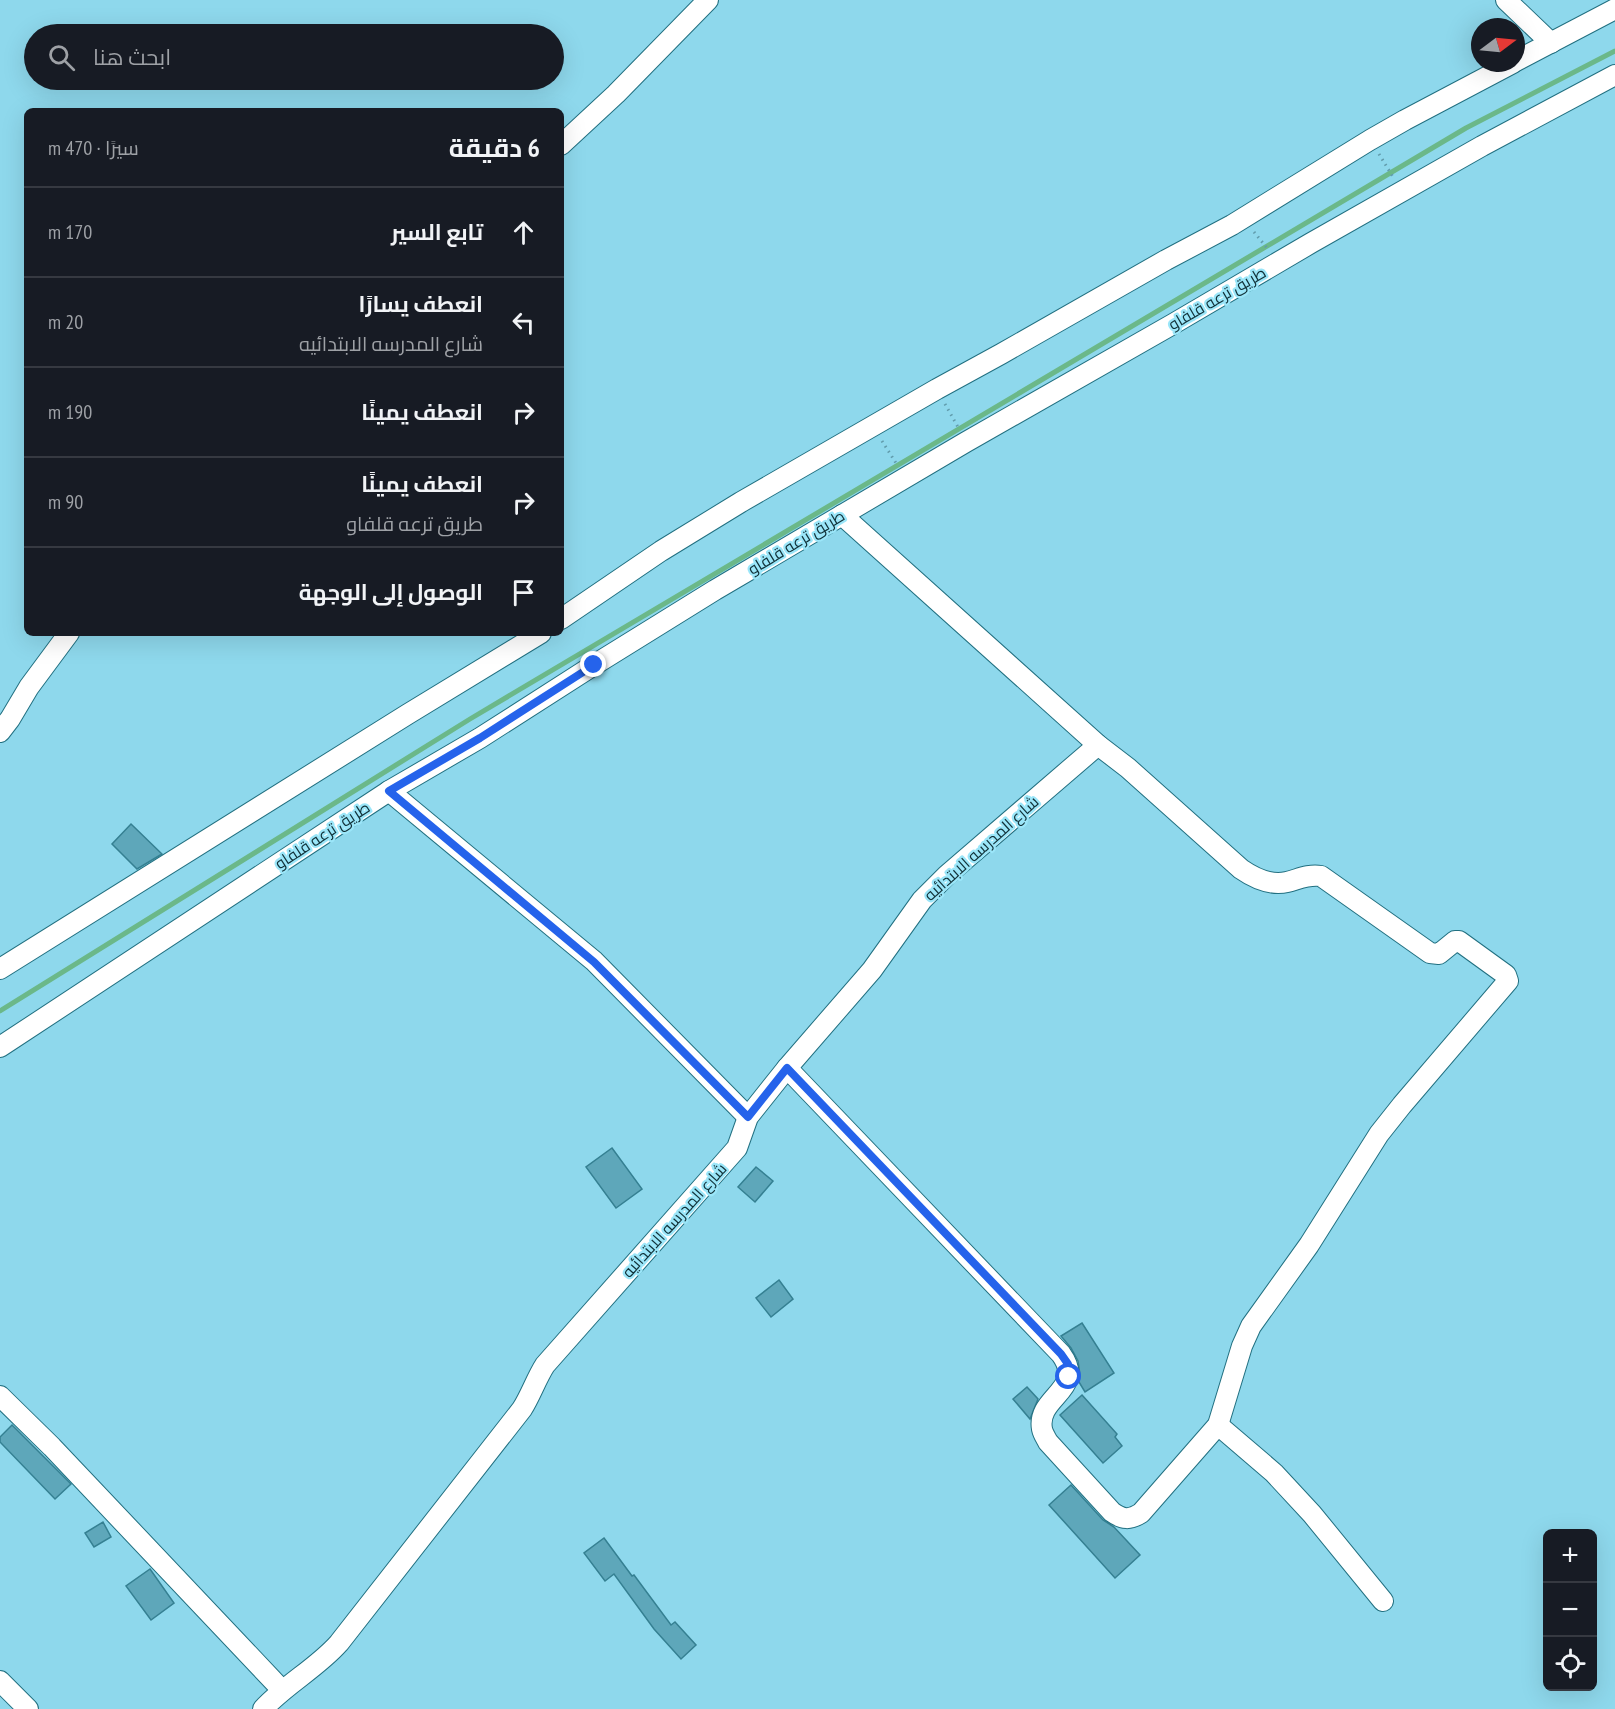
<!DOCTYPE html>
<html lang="ar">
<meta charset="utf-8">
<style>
:root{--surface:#171b24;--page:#20242c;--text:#f1f3f6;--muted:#9ea1a6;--line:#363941}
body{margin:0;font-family:"PT Sans Narrow",Cairo,sans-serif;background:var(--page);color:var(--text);direction:rtl}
.controls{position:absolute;right:18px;bottom:18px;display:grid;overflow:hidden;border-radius:9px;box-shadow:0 6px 24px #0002}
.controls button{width:54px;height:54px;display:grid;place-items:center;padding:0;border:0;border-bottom:2px solid var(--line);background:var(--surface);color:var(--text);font:30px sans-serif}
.compass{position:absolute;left:1471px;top:18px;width:54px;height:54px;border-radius:50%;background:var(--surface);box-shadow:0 6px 24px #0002;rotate:74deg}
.stop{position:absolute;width:18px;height:18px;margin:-14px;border:4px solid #2563eb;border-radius:50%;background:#fff}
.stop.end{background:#2563eb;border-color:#fff;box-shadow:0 2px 6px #0008}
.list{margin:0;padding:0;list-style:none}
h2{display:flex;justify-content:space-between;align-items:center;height:78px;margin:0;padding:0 24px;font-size:26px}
h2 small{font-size:20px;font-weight:400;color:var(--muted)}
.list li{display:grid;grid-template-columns:39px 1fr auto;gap:18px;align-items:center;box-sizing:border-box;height:90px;padding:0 24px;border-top:2px solid var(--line)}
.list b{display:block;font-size:22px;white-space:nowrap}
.list p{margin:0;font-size:20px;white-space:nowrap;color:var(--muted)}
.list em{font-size:20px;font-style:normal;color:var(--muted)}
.icon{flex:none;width:33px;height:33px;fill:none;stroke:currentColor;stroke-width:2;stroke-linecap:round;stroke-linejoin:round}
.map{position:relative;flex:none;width:1615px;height:1709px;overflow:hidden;direction:ltr}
.search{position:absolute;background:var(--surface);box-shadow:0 6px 24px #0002;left:24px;top:24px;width:540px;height:66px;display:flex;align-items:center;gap:15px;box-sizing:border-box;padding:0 21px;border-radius:33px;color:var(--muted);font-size:22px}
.panel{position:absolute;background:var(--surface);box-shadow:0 6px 24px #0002;left:24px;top:108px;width:540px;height:528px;border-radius:9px;direction:rtl}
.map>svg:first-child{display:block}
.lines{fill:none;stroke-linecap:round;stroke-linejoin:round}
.stream{stroke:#6bb889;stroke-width:5}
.building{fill:#5ea7ba;stroke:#358092;stroke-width:1.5}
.minor-casing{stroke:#227081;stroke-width:22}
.path{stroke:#619cac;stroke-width:3;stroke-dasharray:1.5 4.5;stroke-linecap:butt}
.minor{stroke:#fff;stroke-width:20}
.route{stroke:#2563eb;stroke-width:8}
.labels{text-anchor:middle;stroke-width:4.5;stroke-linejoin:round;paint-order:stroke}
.street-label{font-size:16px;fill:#103037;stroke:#9be6f9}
</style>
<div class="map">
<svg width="1615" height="1709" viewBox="0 0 1615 1709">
<rect width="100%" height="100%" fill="#8ed8ec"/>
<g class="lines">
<path class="stream" d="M0 1011 470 719 1466 128 1615 51"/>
</g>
<g class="building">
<path d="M131 824 162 854 137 869 112 844Z"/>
<path d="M612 1148 642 1189 616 1208 586 1167Z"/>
<path d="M756 1167 773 1181 755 1202 738 1187Z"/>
<path d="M779 1280 793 1299 771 1317 756 1298Z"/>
<path d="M1082 1323 1114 1373 1085 1392 1079 1382 1080 1375 1078 1361 1071 1348 1061 1336Z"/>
<path d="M1027 1387 1038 1399 1030 1419 1013 1399Z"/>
<path d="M1082 1395 1117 1434 1115 1437 1122 1446 1103 1463 1060 1415Z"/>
<path d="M12 1425 71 1484 55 1499 0 1442V1437Z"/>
<path d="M1071 1485 1103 1520 1114 1527 1140 1555 1115 1578 1049 1505Z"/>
<path d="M103 1522 111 1537 94 1547 85 1533Z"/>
<path d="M604 1538 632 1576 634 1575 671 1625 675 1622 696 1645 681 1659 654 1629 614 1574 605 1581 584 1553Z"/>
<path d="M150 1569 174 1603 151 1620 126 1586Z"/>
</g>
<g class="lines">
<defs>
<g id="minor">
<path d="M1506 0 1551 43"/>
<path d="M1516 61 1615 9"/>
<path d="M561 145 616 94 708 0"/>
<path d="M561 619 661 551 741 502 937 389 1001 354 1166 260 1232 225 1370 140 1405 120 1513 63"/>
<path d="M0 732 10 719 29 687 69 633"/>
<path d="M389 791 594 961 748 1117"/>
<path d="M0 969 408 714 541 633"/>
<path d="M0 1047 389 791 480 738 594 665 715 590 966 442 1173 324 1311 243 1482 146 1615 75"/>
<path d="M787 1068 1061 1354C1087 1390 1036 1396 1042 1429 1043 1434 1046 1438 1048 1442L1112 1512C1123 1520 1130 1520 1141 1513L1218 1425 1242 1346 1251 1326 1309 1245 1379 1134 1402 1105 1508 981 1506 975 1459 941H1455L1439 954 1430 953 1321 876C1308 874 1299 879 1287 882 1270 886 1254 878 1241 869L1128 768 1098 745 842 515"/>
<path d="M0 1396 52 1447 282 1690"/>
<path d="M1218 1425 1274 1473 1312 1514 1383 1601"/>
<path d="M0 1681 28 1709"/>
<path d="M263 1709C286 1684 317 1668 339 1643L522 1409C531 1395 536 1379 545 1365L737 1148 748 1117 787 1068 872 970 922 900 947 875 1098 745"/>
</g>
</defs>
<use href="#minor" class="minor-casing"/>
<g class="path">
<path d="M1379 154 1393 177"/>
<path d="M1254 232 1267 248"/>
<path d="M945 404 958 427"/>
<path d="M882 441 896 463"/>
</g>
<use href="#minor" class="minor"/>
</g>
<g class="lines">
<path class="route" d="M594 665 480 738 389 791 594 962 748 1117 787 1068 1061 1354 1068 1364 1069 1377"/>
</g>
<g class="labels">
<g class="street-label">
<text transform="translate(1217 298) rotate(-30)" y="6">طريق ترعه قلفاو</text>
<text transform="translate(796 542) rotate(-31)" y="6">طريق ترعه قلفاو</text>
<text transform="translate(322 835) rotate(-33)" y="6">طريق ترعه قلفاو</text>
<text transform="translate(981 848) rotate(-42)" y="6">شارع المدرسه الابتدائيه</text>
<text transform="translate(674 1220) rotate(-48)" y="6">شارع المدرسه الابتدائيه</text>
</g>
</g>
</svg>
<div class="controls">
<button>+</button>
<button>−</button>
<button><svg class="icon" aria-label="locate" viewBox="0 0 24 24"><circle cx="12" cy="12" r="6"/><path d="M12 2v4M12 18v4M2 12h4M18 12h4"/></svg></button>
</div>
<svg class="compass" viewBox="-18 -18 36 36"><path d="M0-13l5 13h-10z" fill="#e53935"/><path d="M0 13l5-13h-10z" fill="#9ea1a6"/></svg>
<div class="stop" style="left:1069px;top:1377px"></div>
<div class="stop end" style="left:594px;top:665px"></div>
<div class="search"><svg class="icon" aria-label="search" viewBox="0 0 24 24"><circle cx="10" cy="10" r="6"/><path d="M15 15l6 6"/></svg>ابحث هنا</div>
<section class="panel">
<h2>6 دقيقة<small>سيرًا · 470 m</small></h2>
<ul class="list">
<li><svg class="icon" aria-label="ahead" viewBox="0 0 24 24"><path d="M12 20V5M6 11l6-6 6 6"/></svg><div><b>تابع السير</b></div><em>170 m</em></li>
<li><svg class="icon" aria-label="left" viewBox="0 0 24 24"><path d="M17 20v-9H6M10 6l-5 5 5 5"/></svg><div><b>انعطف يسارًا</b><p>شارع المدرسه الابتدائيه</p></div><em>20 m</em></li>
<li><svg class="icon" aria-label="right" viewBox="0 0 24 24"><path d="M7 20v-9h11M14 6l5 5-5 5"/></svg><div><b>انعطف يمينًا</b></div><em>190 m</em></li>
<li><svg class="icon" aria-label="right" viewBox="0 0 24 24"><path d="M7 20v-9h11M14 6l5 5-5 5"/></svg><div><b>انعطف يمينًا</b><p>طريق ترعه قلفاو</p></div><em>90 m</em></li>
<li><svg class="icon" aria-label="arrive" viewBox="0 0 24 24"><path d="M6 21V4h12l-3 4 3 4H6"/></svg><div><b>الوصول إلى الوجهة</b></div></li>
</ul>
</section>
</div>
